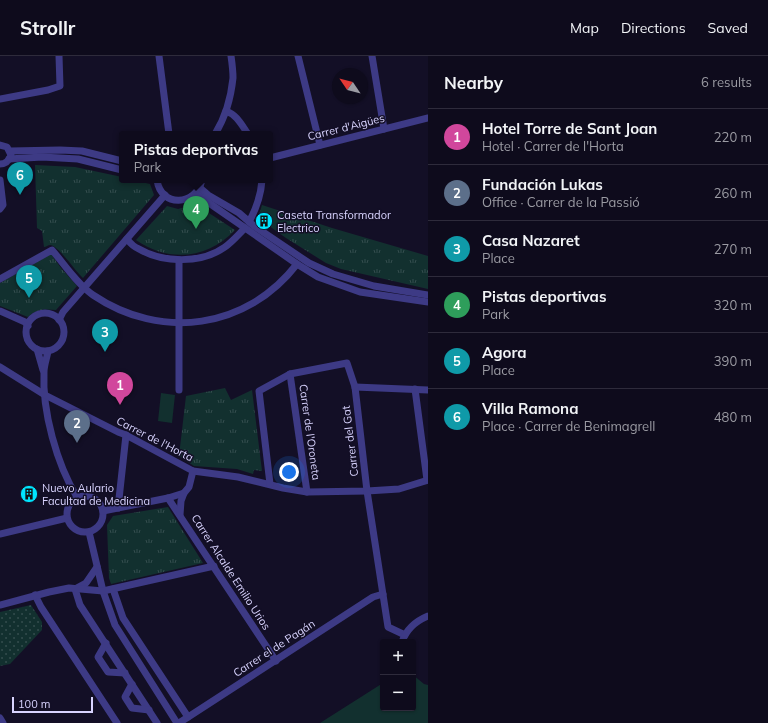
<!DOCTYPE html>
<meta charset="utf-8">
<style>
:root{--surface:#0e0b1c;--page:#1c1929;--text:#f1f3f6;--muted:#9b9ba3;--line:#2e2b3b;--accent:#1a73e8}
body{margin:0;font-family:Mulish,sans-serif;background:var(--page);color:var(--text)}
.controls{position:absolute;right:12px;bottom:12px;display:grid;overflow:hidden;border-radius:4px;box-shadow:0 1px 3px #0004}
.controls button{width:36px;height:36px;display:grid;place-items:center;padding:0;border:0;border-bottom:1px solid var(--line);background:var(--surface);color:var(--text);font:20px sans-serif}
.compass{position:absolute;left:332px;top:12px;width:36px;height:36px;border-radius:50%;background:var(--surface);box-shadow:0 1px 3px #0004;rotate:305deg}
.scale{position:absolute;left:12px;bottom:10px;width:81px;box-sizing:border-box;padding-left:4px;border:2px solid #d9d4ff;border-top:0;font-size:11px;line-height:14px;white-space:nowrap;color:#d9d4ff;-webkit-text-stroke:3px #130f26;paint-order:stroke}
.you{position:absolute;left:289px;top:416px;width:14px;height:14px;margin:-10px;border:3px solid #fff;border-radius:50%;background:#1a73e8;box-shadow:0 0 0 6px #1a73e833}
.badge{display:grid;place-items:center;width:26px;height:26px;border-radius:50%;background:var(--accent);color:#fff;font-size:13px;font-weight:700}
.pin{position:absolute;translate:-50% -33px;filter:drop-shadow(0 1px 2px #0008)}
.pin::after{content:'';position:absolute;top:21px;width:14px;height:12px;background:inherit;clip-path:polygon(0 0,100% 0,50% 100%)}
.popup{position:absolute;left:119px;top:75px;width:154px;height:52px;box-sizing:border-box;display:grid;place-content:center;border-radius:4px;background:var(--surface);filter:drop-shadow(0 1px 3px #0005);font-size:13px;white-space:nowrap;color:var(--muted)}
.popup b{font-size:15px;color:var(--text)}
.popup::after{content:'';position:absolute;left:50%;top:100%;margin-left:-8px;border:8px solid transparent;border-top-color:var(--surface)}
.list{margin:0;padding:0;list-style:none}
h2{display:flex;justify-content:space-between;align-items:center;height:52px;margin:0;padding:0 16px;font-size:17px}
h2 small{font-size:13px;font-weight:400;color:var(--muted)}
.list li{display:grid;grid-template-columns:26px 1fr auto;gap:12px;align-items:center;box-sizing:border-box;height:56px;padding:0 16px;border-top:1px solid var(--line)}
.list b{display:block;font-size:15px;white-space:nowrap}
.list p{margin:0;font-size:13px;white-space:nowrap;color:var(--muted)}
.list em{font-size:13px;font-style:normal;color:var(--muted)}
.map{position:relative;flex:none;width:428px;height:667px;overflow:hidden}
header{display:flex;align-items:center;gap:24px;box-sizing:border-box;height:56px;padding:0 20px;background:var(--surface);border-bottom:1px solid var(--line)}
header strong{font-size:19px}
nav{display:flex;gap:22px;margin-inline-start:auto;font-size:14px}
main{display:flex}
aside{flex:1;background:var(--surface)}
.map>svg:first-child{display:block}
.grass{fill:#12302f}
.park{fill:url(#park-tufts)}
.garden{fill:url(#garden-dots)}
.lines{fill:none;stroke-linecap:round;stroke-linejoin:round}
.minor{stroke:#3d3a85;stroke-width:7}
.labels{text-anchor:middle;stroke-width:3;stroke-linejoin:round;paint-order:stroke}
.street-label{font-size:11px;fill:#d9d4ff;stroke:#130f26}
.poi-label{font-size:11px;fill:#d9d4ff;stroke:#130f26;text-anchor:start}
</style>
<header>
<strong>Strollr</strong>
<nav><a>Map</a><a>Directions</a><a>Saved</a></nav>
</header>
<main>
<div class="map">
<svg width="428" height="667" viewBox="0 0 428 667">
<defs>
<pattern id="park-tufts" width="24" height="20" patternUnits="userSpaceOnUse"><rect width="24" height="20" fill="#12302f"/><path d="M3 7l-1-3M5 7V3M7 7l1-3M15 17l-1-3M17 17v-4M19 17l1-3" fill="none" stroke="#344d4e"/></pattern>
<pattern id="garden-dots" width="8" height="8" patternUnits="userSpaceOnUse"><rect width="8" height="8" fill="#12302f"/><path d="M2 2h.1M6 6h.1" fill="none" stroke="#344d4e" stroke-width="1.8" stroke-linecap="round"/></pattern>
</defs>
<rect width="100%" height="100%" fill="#130f26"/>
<g class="grass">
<path d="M161 337 175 339 172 367 158 365Z"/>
<path d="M413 619 424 628 428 629V667H320L383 627V652H413Z"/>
</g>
<g class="park">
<path d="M35 109 75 111 122 121V124H133L150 128 154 139 83 222C75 215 59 190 50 189 48 189 46 191 44 191L42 175 37 172Z"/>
<path d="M195 148 235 174C208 203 169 207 136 184L167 150 178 153Z"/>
<path d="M262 149 332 172 428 200V233L341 213 326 207 286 182 258 162Z"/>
<path d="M51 198 61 212 77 230 56 254C45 253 36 253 28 261L0 250V227Z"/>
<path d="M225 332 231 344 252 334 262 415 254 414 253 418 237 413 194 410 179 400 186 340Z"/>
<path d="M168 451 203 507 111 528 109 522 107 469 113 460Z"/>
</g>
<path class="garden" d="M31 549 42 566V574L10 608 0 610V556Z"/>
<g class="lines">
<g class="minor">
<path d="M159 0 169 78"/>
<path d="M298 0 320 89"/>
<path d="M372 0 384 73"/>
<path d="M0 43 48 34 60 30 59 0"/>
<path d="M226 55C237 59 241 68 248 78"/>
<path d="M215 78C225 62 231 41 233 22 233 15 232 7 231 0"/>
<path d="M0 89 7 91 11 99C9 105 6 108 0 108"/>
<path d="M10 95 60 94 82 95 122 105"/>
<path d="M270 102 428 62"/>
<path d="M9 103 42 101 78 103 122 114"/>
<path d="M0 124 3 149 0 153"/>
<path d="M157 124C161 152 196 150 202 124"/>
<path d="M200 132 208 139 239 157 254 170 309 207 333 218 374 230 428 239"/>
<path d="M196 138 297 208 318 221 360 236 428 246"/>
<path d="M249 166C256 153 261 140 262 124"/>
<path d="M127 183C130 187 134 191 139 193 163 207 201 208 225 191 232 186 238 179 245 172"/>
<path d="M0 223 52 194C65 209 77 228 93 239 161 285 247 273 297 208"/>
<path d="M0 255 25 266 28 270"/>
<circle cx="45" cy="276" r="19"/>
<path d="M59 264 63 256 165 139"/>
<path d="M37 293 43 314"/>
<path d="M48 295C47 302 44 309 44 316 42 355 57 409 77 441"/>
<path d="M0 311 45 339 118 376 126 379 193 415 238 421 283 432 307 436 367 435 399 433 428 424"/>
<path d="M290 318 307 436"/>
<path d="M355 331 428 334"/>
<path d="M415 333 427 424"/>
<path d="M179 334V204"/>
<path d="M270 428 259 335 290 318 347 307 355 331 367 435 388 571 405 579"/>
<circle cx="85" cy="458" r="18"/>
<path d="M168 442 276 605"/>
<path d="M118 452 126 379"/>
<path d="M103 455 168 442 184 437 189 431 193 415"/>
<path d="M180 459 181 445 184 437"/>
<path d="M89 476 103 535 115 569 177 667"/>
<path d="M0 478 67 462"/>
<path d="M97 511 86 527 75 533 80 549 157 667"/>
<path d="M113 533 123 562 188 661"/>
<path d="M35 539 41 551 117 667"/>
<path d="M0 549 49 536 69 532 103 535 214 510"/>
<path d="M402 586C406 574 416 565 428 560"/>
<path d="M106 587 98 601 108 616 125 617"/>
<path d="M132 628 125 641 132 652 149 654"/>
<path d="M0 662 3 667"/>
<path d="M179 667 373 541 383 538"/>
</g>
</g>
<defs>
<symbol id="building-disc" viewBox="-11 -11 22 22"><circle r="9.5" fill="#00e5ff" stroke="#130f26"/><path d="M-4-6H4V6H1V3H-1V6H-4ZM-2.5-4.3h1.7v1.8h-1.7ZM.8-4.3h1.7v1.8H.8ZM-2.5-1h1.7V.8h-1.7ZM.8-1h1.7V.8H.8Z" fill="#111"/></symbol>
</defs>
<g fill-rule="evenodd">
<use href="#building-disc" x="254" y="155" width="20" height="20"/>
<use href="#building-disc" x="19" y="428" width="20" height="20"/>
</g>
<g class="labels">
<g class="street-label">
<text transform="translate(346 71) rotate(-14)" y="4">Carrer d'Aigües</text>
<text transform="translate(310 376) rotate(82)" y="4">Carrer de l'Oroneta</text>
<text transform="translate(155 383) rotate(27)" y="4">Carrer de l'Horta</text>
<text transform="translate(350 385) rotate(-97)" y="4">Carrer del Gat</text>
<text transform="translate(231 516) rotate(57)" y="4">Carrer Alcalde Emilio Urios</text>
<text transform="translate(274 592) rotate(-33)" y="4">Carrer el de Pagán</text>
</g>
<g class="poi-label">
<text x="277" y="163">Caseta Transformador<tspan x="277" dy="13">Electrico</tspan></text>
<text x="42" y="436">Nuevo Aulario<tspan x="42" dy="13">Facultad de Medicina</tspan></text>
</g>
</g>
</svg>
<div class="controls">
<button>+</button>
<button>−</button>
</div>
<svg class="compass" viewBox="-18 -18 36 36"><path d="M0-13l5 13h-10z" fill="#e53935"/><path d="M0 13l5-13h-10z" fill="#9b9ba3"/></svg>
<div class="scale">100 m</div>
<div class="you"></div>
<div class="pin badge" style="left:120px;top:349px;background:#d1479c">1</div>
<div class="pin badge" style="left:77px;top:387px;background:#5c6f8a">2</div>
<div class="pin badge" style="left:105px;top:296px;background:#0f9aa8">3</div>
<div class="pin badge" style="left:196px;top:173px;background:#2e9e5b">4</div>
<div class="popup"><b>Pistas deportivas</b>Park</div>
<div class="pin badge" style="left:29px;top:242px;background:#0f9aa8">5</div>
<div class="pin badge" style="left:20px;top:139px;background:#0f9aa8">6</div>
</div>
<aside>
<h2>Nearby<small>6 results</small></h2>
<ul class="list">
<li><span class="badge" style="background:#d1479c">1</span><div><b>Hotel Torre de Sant Joan</b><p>Hotel · Carrer de l'Horta</p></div><em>220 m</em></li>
<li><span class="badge" style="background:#5c6f8a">2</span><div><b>Fundación Lukas</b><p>Office · Carrer de la Passió</p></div><em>260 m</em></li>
<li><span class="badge" style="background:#0f9aa8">3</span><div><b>Casa Nazaret</b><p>Place</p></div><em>270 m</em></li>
<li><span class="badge" style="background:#2e9e5b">4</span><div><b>Pistas deportivas</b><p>Park</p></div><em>320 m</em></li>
<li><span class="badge" style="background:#0f9aa8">5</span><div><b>Agora</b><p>Place</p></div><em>390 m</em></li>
<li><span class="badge" style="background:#0f9aa8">6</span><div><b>Villa Ramona</b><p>Place · Carrer de Benimagrell</p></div><em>480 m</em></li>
</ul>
</aside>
</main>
